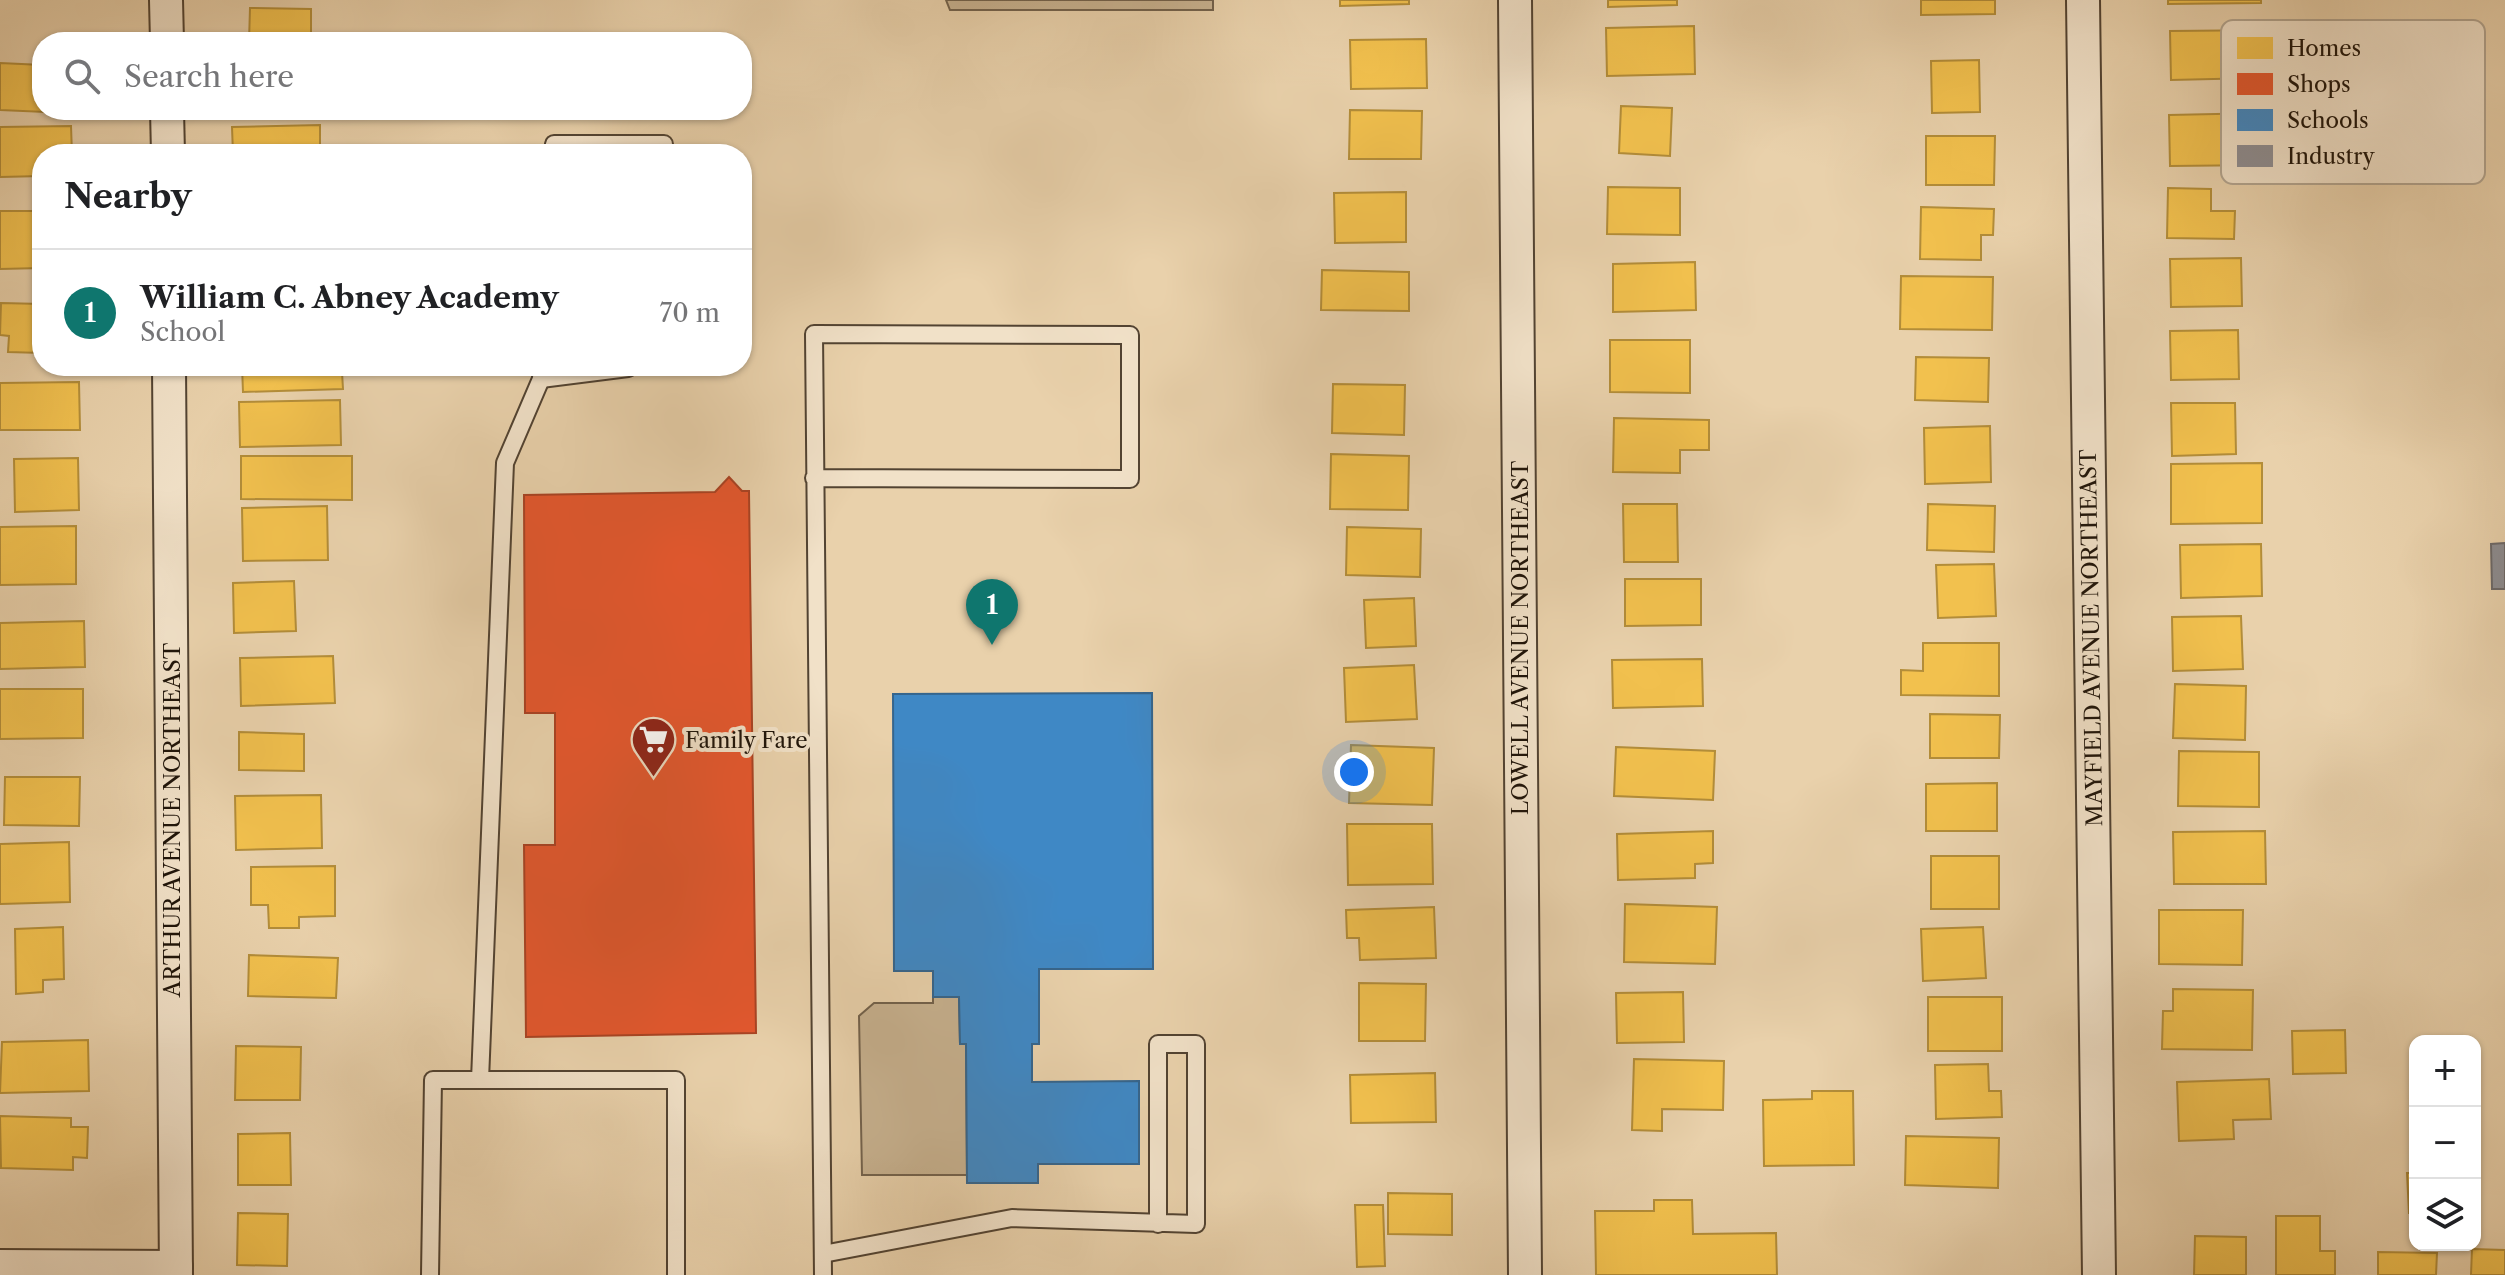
<!DOCTYPE html>
<meta charset="utf-8">
<style>
:root{--surface:#fff;--page:#f6f6f6;--text:#202124;--muted:#757577;--line:#e0e0e0;--accent:#0f766e}
body{margin:0;font-family:"Libre Caslon Text",serif;background:var(--page);color:var(--text)}
.controls{position:absolute;right:24px;bottom:24px;display:grid;overflow:hidden;border-radius:16px;box-shadow:0 2px 6px #0004}
.controls button{width:72px;height:72px;display:grid;place-items:center;padding:0;border:0;border-bottom:2px solid var(--line);background:var(--surface);color:var(--text);font:40px sans-serif}
.you{position:absolute;left:1354px;top:772px;width:28px;height:28px;margin:-20px;border:6px solid #fff;border-radius:50%;background:#1a73e8;box-shadow:0 0 0 12px #1a73e833}
.badge{display:grid;place-items:center;width:52px;height:52px;border-radius:50%;background:var(--accent);color:#fff;font-size:26px;font-weight:700}
.pin{position:absolute;translate:-50% -66px;filter:drop-shadow(0 2px 4px #0008)}
.pin::after{content:'';position:absolute;top:42px;width:28px;height:24px;background:inherit;clip-path:polygon(0 0,100% 0,50% 100%)}
.list{margin:0;padding:0;list-style:none}
h2{display:flex;justify-content:space-between;align-items:center;height:104px;margin:0;padding:0 32px;font-size:34px}
h2 small{font-size:26px;font-weight:400;color:var(--muted)}
.list li{display:grid;grid-template-columns:52px 1fr auto;gap:24px;align-items:center;box-sizing:border-box;height:128px;padding:0 32px;border-top:2px solid var(--line)}
.list b{display:block;font-size:30px;white-space:nowrap}
.list p{margin:0;font-size:26px;white-space:nowrap;color:var(--muted)}
.list em{font-size:26px;font-style:normal;color:var(--muted)}
.icon{flex:none;width:44px;height:44px;fill:none;stroke:currentColor;stroke-width:2;stroke-linecap:round;stroke-linejoin:round}
.map{position:relative;flex:none;width:2505px;height:1275px;overflow:hidden}
.search{position:absolute;background:var(--surface);box-shadow:0 2px 6px #0004;left:32px;top:32px;width:720px;height:88px;display:flex;align-items:center;gap:20px;box-sizing:border-box;padding:0 28px;border-radius:32px;color:var(--muted);font-size:30px}
.panel{position:absolute;background:var(--surface);box-shadow:0 2px 6px #0004;left:32px;top:144px;width:720px;height:232px;border-radius:32px}
.map>svg:first-child{display:block}
.green{fill:#c7b18f;stroke:#73624c;stroke-width:2}
.homes{fill:#f2c14e;stroke:#b38d39;stroke-width:2}
.shops{fill:#e4572e;stroke:#a94323;stroke-width:2}
.schools{fill:#3f88c5;stroke:#35658d;stroke-width:2}
.industry{fill:#8d8d92;stroke:#6c6969;stroke-width:2}
.lines{fill:none;stroke-linecap:round;stroke-linejoin:round}
.lane-casing{stroke:#524332;stroke-width:20}
.street-casing{stroke:#524332;stroke-width:36}
.lane{stroke:#f1e1c8;stroke-width:16}
.street{stroke:#f1e1c8;stroke-width:32}
.labels{text-anchor:middle;stroke-width:8;stroke-linejoin:round;paint-order:stroke}
.street-label{font-size:22px;fill:#1f1409;stroke:#f1e1c8}
.poi-label{font-size:22px;fill:#1f1409;stroke:#f1e1c8;text-anchor:start}
.key{fill:#f1e1c8;stroke:#b2a48f;stroke-width:2}
.key-label{font-size:22px;fill:#1f1409}
</style>
<div class="map">
<svg width="2505" height="1275" viewBox="0 0 2505 1275">
<rect width="100%" height="100%" fill="#e9d1ab"/>
<filter id="stains"><feTurbulence type="fractalNoise" baseFrequency=".0025" numOctaves="4"/><feColorMatrix values="0 0 0 0 .2 0 0 0 0 .09 0 0 0 0 .02 0 0 0 .5 -.17"/></filter>
<radialGradient id="worn" r=".72"><stop offset=".6" stop-color="#630" stop-opacity="0"/><stop offset="1" stop-color="#630" stop-opacity=".3"/></radialGradient>
<g class="green">
<path d="M946 0H1213V10H950Z"/>
<path d="M933 997H959L960 1044H966L967 1175H862L859 1016 874 1003H933Z"/>
</g>
<g class="homes">
<path d="M1340 0H1409V4L1340 6Z"/>
<path d="M1608 0H1677V5L1608 7Z"/>
<path d="M1921 0H1995V14L1921 15Z"/>
<path d="M2168 0H2261V3L2168 4Z"/>
<path d="M250 8 311 9V42H249Z"/>
<path d="M1694 26 1695 74 1607 76 1606 28Z"/>
<path d="M2276 30V63H2256V78L2171 80 2170 31Z"/>
<path d="M1426 39 1427 88 1351 89 1350 40Z"/>
<path d="M1979 60 1980 112 1932 113 1931 61Z"/>
<path d="M0 63 42 65V110H68V113L0 110Z"/>
<path d="M1621 106 1672 108 1670 156 1619 153Z"/>
<path d="M1350 110 1422 111 1421 159H1349Z"/>
<path d="M2263 113 2264 165 2170 166 2169 115Z"/>
<path d="M320 125V154H233L232 127Z"/>
<path d="M71 126 72 154H42V176L0 177V127Z"/>
<path d="M1926 136H1995L1994 185H1926Z"/>
<path d="M1608 187 1680 188V235L1607 234Z"/>
<path d="M2168 188 2211 189V211H2235L2234 239 2167 238Z"/>
<path d="M1406 192V242L1335 243 1334 193Z"/>
<path d="M1921 207 1994 209 1993 235H1981V260L1920 259Z"/>
<path d="M0 211H42V268L0 269Z"/>
<path d="M2241 258 2242 306 2171 307 2170 259Z"/>
<path d="M1695 262 1696 310 1613 312V264Z"/>
<path d="M1322 270 1409 272V311L1321 310Z"/>
<path d="M1901 276 1993 277 1992 330 1900 329Z"/>
<path d="M1 303 42 304V353L8 352 9 336 0 335Z"/>
<path d="M2238 330 2239 379 2171 380 2170 331Z"/>
<path d="M1610 340H1690V393L1610 392Z"/>
<path d="M1916 357 1989 358 1988 402 1915 400Z"/>
<path d="M242 366H328V372H342L343 389 243 392Z"/>
<path d="M79 382 80 430H0V383Z"/>
<path d="M1333 384 1405 385 1404 435 1332 433Z"/>
<path d="M340 400 341 445 240 447 239 402Z"/>
<path d="M2171 403H2235L2236 454 2172 456Z"/>
<path d="M1614 418 1709 420V450H1680V473L1613 472Z"/>
<path d="M1990 426 1991 482 1925 484 1924 428Z"/>
<path d="M1331 454 1409 456 1408 510 1330 509Z"/>
<path d="M241 456H352V500L241 499Z"/>
<path d="M78 458 79 510 15 512 14 459Z"/>
<path d="M2262 463V523L2171 524V464Z"/>
<path d="M1623 504H1677L1678 562H1624Z"/>
<path d="M1928 504 1995 506 1994 552 1927 550Z"/>
<path d="M327 506 328 560 243 561 242 508Z"/>
<path d="M76 526V584L0 585V527Z"/>
<path d="M1347 527 1421 529 1420 577 1346 575Z"/>
<path d="M2261 544 2262 596 2181 598 2180 545Z"/>
<path d="M1994 564 1996 616 1938 618 1936 565Z"/>
<path d="M1625 579H1701V625L1625 626Z"/>
<path d="M294 581 296 631 234 633 233 583Z"/>
<path d="M1414 598 1416 646 1366 648 1364 600Z"/>
<path d="M2241 616 2243 669 2173 671 2172 617Z"/>
<path d="M84 621 85 667 0 669V623Z"/>
<path d="M1923 643H1999V696L1901 695V670L1923 671Z"/>
<path d="M333 656 335 703 241 706 240 658Z"/>
<path d="M1702 659 1703 706 1613 708 1612 660Z"/>
<path d="M1414 665 1417 719 1346 722 1344 668Z"/>
<path d="M2175 684 2246 686 2245 740 2173 738Z"/>
<path d="M0 689H83V738L0 739Z"/>
<path d="M1930 714 2000 715 1999 758H1930Z"/>
<path d="M239 732 304 734V771L239 770Z"/>
<path d="M1351 745 1434 748 1432 805 1349 803Z"/>
<path d="M1616 747 1715 751 1713 800 1614 796Z"/>
<path d="M2179 751 2259 752V807L2178 806Z"/>
<path d="M5 777H80L79 826 4 825Z"/>
<path d="M1997 783V831H1926V784Z"/>
<path d="M321 795 322 848 236 850 235 796Z"/>
<path d="M1347 824H1432L1433 884 1348 885Z"/>
<path d="M1713 831V863L1695 864V878L1618 880 1617 834Z"/>
<path d="M2265 831 2266 884H2174L2173 832Z"/>
<path d="M69 842 70 902 0 904V844Z"/>
<rect x="1931" y="856" width="68" height="53"/>
<path d="M335 866V916L299 917V928H269L268 905H251V867Z"/>
<path d="M1625 904 1717 907 1715 964 1624 962Z"/>
<path d="M1434 907 1436 958 1360 960 1359 938H1347L1346 910Z"/>
<path d="M2159 910H2243L2242 965 2159 964Z"/>
<path d="M63 927 64 979 43 980V992L16 994 15 929Z"/>
<path d="M1983 927 1986 978 1923 981 1921 929Z"/>
<path d="M249 955 338 958 336 998 248 996Z"/>
<path d="M1359 983 1426 984 1425 1041H1359Z"/>
<path d="M2173 989 2253 990 2252 1050 2162 1049 2163 1011H2173Z"/>
<path d="M1683 992 1684 1042 1617 1043 1616 993Z"/>
<rect x="1928" y="997" width="74" height="54"/>
<path d="M2345 1030 2346 1073 2293 1074 2292 1031Z"/>
<path d="M88 1040 89 1091 0 1093 2 1042Z"/>
<path d="M236 1046 301 1047 300 1100H235Z"/>
<path d="M1634 1059 1724 1061 1723 1110 1662 1109V1131L1632 1130Z"/>
<path d="M1988 1064 1989 1091H2001L2002 1117 1936 1119 1935 1065Z"/>
<path d="M1435 1073 1436 1122 1351 1123 1350 1075Z"/>
<path d="M2269 1079 2271 1119 2233 1120 2234 1139 2179 1141 2177 1082Z"/>
<path d="M1812 1091H1853L1854 1165 1764 1166 1763 1100 1812 1099Z"/>
<path d="M0 1116 71 1118V1127H88L87 1158 73 1157V1170L1 1168Z"/>
<path d="M290 1133 291 1185H238V1134Z"/>
<path d="M1906 1136 1999 1138 1998 1188 1905 1185Z"/>
<path d="M2407 1173H2415V1213H2409Z"/>
<path d="M1388 1193 1452 1194V1235L1388 1234Z"/>
<path d="M1654 1200H1692L1693 1234 1776 1233 1777 1275H1596L1595 1211H1654Z"/>
<path d="M1355 1205H1383L1385 1266 1357 1267Z"/>
<path d="M238 1213 288 1214 287 1266 237 1265Z"/>
<path d="M2276 1216H2320V1251H2335V1275H2276Z"/>
<path d="M2195 1236 2246 1237V1275H2194Z"/>
<path d="M2472 1249 2505 1250V1275H2471Z"/>
<path d="M2378 1252 2437 1253 2436 1275H2378Z"/>
</g>
<path class="shops" d="M729 477 742 491H749L756 1033 526 1037 524 845H555V713H525L524 495 715 492Z"/>
<path class="schools" d="M1152 693 1153 969H1039V1044H1032V1082L1139 1081V1164H1038V1183H967L966 1044H960L959 997H933V971H894L893 694Z"/>
<path class="industry" d="M2505 543V589H2492L2491 544Z"/>
<g class="lines">
<defs>
<g id="lane">
<path d="M553 154 554 144H664V154"/>
<path d="M541 379 628 368 629 366"/>
<path d="M814 478 1130 479V335L814 334 823 1275"/>
<path d="M480 1080 505 463 541 379 542 366"/>
<path d="M823 1254 1012 1218 1196 1224V1044H1158V1224"/>
<path d="M430 1275 433 1080H676V1275"/>
</g>
<g id="street">
<path d="M166 0 167 42"/>
<path d="M1515 0 1525 1275"/>
<path d="M2083 0 2099 1275"/>
<path d="M167 110 168 154"/>
<path d="M169 366 176 1275"/>
<path d="M0 1266 176 1267"/>
</g>
</defs>
<use href="#lane" class="lane-casing"/>
<use href="#street" class="street-casing"/>
<use href="#lane" class="lane"/>
<use href="#street" class="street"/>
</g>
<defs>
<symbol id="supermarket-pin" viewBox="-11 -11 22 30"><path d="M0 17L-7.5 6A9.5 9.5 0 1 1 7.5 6Z" fill="#8f2418" stroke="#f1e1c8"/><path d="M-6-5.5h2.5l.6 2H6L4.5 2H-2.5L-4.4-4H-6ZM-1.5 3.2a1.3 1.3 0 1 0 .1 0ZM3 3.2a1.3 1.3 0 1 0 .1 0Z" fill="#fff"/></symbol>
</defs>
<g fill-rule="evenodd">
<use href="#supermarket-pin" x="628" y="714" width="51" height="69"/>
</g>
<g class="labels">
<g class="street-label">
<text transform="translate(1520 638) rotate(-90)" y="8">LOWELL AVENUE NORTHEAST</text>
<text transform="translate(2091 638) rotate(-91)" y="8">MAYFIELD AVENUE NORTHEAST</text>
<text transform="translate(172 820) rotate(-90)" y="8">ARTHUR AVENUE NORTHEAST</text>
</g>
<g class="poi-label">
<text x="685" y="748">Family Fare</text>
</g>
</g>
<rect x="2221" y="20" width="264" height="164" rx="12" class="key"/>
<rect x="2237" y="37" width="36" height="22" fill="#f2c14e"/>
<rect x="2237" y="73" width="36" height="22" fill="#e4572e"/>
<rect x="2237" y="109" width="36" height="22" fill="#3f88c5"/>
<rect x="2237" y="145" width="36" height="22" fill="#8d8d92"/>
<g class="key-label">
<text x="2287" y="56">Homes</text>
<text x="2287" y="92">Shops</text>
<text x="2287" y="128">Schools</text>
<text x="2287" y="164">Industry</text>
</g>
<rect width="100%" height="100%" filter="url(#stains)"/>
<rect width="100%" height="100%" fill="url(#worn)"/>
</svg>
<div class="controls">
<button>+</button>
<button>−</button>
<button><svg class="icon" aria-label="layers" viewBox="0 0 24 24"><path d="M12 4l9 5-9 5-9-5zM3 14l9 5 9-5"/></svg></button>
</div>
<div class="you"></div>
<div class="pin badge" style="left:992px;top:645px">1</div>
<div class="search"><svg class="icon" aria-label="search" viewBox="0 0 24 24"><circle cx="10" cy="10" r="6"/><path d="M15 15l6 6"/></svg>Search here</div>
<section class="panel">
<h2>Nearby<small></small></h2>
<ul class="list">
<li><span class="badge">1</span><div><b>William C. Abney Academy</b><p>School</p></div><em>70 m</em></li>
</ul>
</section>
</div>
